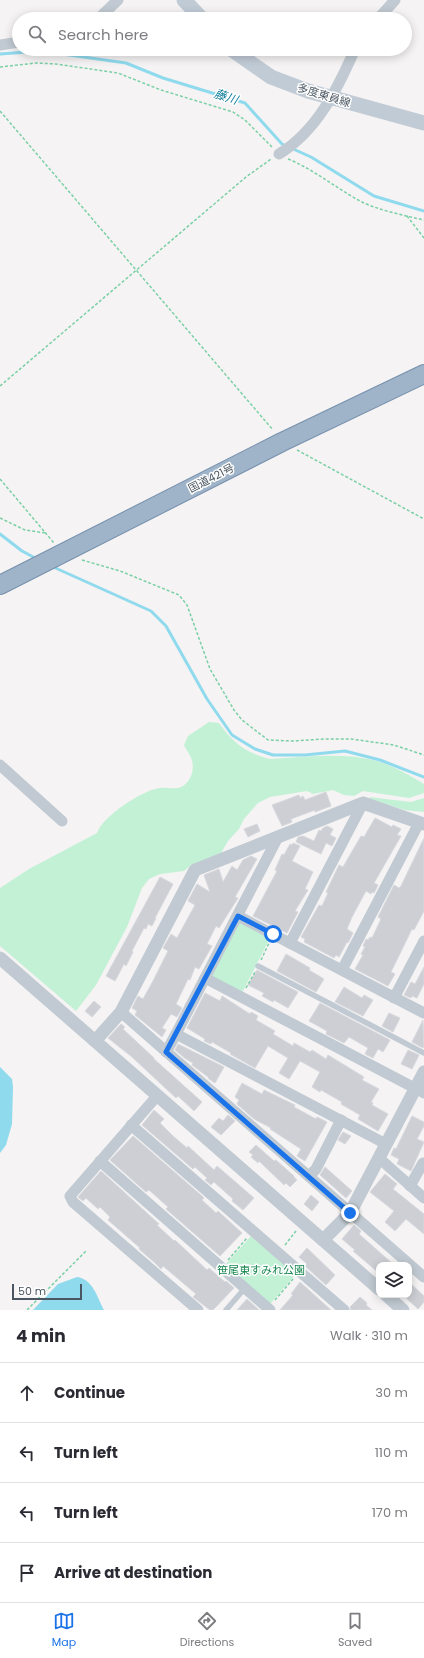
<!DOCTYPE html>
<meta charset="utf-8">
<style>
:root{--surface:#fff;--page:#f2f2f3;--text:#2b2b33;--muted:#7c7c81;--line:#e1e1e2;--accent:#1a73e8}
body{margin:0;font-family:Poppins,"Noto Sans JP",sans-serif;background:var(--page);color:var(--text)}
.controls{position:absolute;right:12px;bottom:12px;display:grid;overflow:hidden;border-radius:8px;box-shadow:0 2px 10px #0003}
.controls button{width:36px;height:36px;display:grid;place-items:center;padding:0;border:0;border-bottom:1px solid var(--line);background:var(--surface);color:var(--text);font:20px sans-serif}
.scale{position:absolute;left:12px;bottom:10px;width:70px;box-sizing:border-box;padding-left:4px;border:2px solid #4a5661;border-top:0;font-size:11px;line-height:14px;white-space:nowrap;color:#4a5661;-webkit-text-stroke:3px #fff;paint-order:stroke}
.stop{position:absolute;width:12px;height:12px;margin:-9px;border:3px solid #1a73e8;border-radius:50%;background:#fff}
.stop.end{background:#1a73e8;border-color:#fff;box-shadow:0 1px 4px #0008}
.list{margin:0;padding:0;list-style:none}
h2{display:flex;justify-content:space-between;align-items:center;height:52px;margin:0;padding:0 16px;font-size:17px}
h2 small{font-size:13px;font-weight:400;color:var(--muted)}
.list li{display:grid;grid-template-columns:26px 1fr auto;gap:12px;align-items:center;box-sizing:border-box;height:60px;padding:0 16px;border-top:1px solid var(--line)}
.list b{display:block;font-size:15px;white-space:nowrap}
.list em{font-size:13px;font-style:normal;color:var(--muted)}
.icon{flex:none;width:22px;height:22px;fill:none;stroke:currentColor;stroke-width:2;stroke-linecap:round;stroke-linejoin:round}
.map{position:relative;flex:none;width:424px;height:1310px;overflow:hidden}
.search{position:absolute;background:var(--surface);box-shadow:0 2px 10px #0003;left:12px;right:12px;top:12px;height:44px;display:flex;align-items:center;gap:10px;box-sizing:border-box;padding:0 14px;border-radius:22px;color:var(--muted);font-size:15px}
.sheet{height:292px;background:var(--surface)}
nav{display:flex;justify-content:space-around;align-items:center;box-sizing:border-box;height:56px;border-top:1px solid var(--line);background:var(--surface);font-size:11px;color:var(--muted)}
nav a{display:grid;justify-items:center;gap:2px}
nav .on{color:var(--accent)}
.map>svg:first-child{display:block}
.green{fill:#c3f1d5}
.water{fill:#90daee}
.lines{fill:none;stroke-linecap:round;stroke-linejoin:round}
.stream{stroke:#90daee;stroke-width:3}
.building{fill:#cdcfd5;stroke:#d7d9de}
.trunk-casing{stroke:#7690ad;stroke-width:20}
.path{stroke:#7ad0a6;stroke-width:1.5;stroke-dasharray:3 2;stroke-linecap:butt}
.service{stroke:#c1cad2;stroke-width:5.5}
.minor{stroke:#c1cad2;stroke-width:11}
.tertiary{stroke:#c1cad2;stroke-width:13}
.secondary{stroke:#c1cbd6;stroke-width:15}
.trunk{stroke:#9fb4c9;stroke-width:18}
.route{stroke:#1a73e8;stroke-width:5}
.labels{text-anchor:middle;stroke-width:3;stroke-linejoin:round;paint-order:stroke}
.street-label{font-size:11px;fill:#4a5661;stroke:#fff}
.park-label{font-size:11px;fill:#17864f;stroke:#fff}
.water-label{font-size:12px;font-style:italic;fill:#0c7c9b;stroke:#fff}
</style>
<div class="map">
<svg width="424" height="1310" viewBox="0 0 424 1310">
<rect width="100%" height="100%" fill="#f5f3f3"/>
<g class="green">
<path d="M209 722 219 723C233 743 246 753 270 759 306 757 343 752 377 761 394 766 409 775 424 784V793L409 798 363 791 354 796 344 795 333 790 313 794 307 791 270 797 258 803 244 819 239 829 228 841 221 853 191 865 184 871 160 874 149 879 142 888 127 927 112 955 96 985 76 1011 0 946V888L29 869 97 833C102 817 142 790 160 788 167 787 173 790 181 787 190 783 195 770 192 761 191 755 186 750 184 745L188 736Z"/>
<path d="M369 797 411 802 424 798V812L405 810 372 800Z"/>
<path d="M240 923 270 938 242 993 213 977 212 974 238 925Z"/>
<path d="M251 1236 296 1274 270 1304 225 1265Z"/>
</g>
<g class="water">
<path d="M0 1067 12 1079 13 1087 12 1124 6 1145 0 1153Z"/>
<path d="M77 1277C93 1279 97 1297 104 1310H33L58 1284Z"/>
</g>
<g class="lines">
<g class="stream">
<path d="M0 54 41 51 126 63 163 78 245 103 282 144 286 146"/>
<path d="M291 148 311 157 374 196 424 211"/>
<path d="M0 534 22 551 37 559"/>
<path d="M51 566 151 611 166 626 207 699 232 735 255 749 273 755H305L345 751 380 760 424 777"/>
</g>
</g>
<g class="building">
<path d="M326 792 331 806 315 812V810L291 819 292 822 282 826 272 805 299 795 300 798 303 796 305 800Z"/>
<path d="M375 818 392 827 393 825 401 829 397 835 401 836 374 883 378 885 374 893 372 892 371 894 366 891 352 917 347 929 353 933 348 943 347 942 339 957 336 955 334 958 304 942 305 939 301 937 319 905 322 906 328 893 326 892 339 865 343 867 361 836 364 837Z"/>
<path d="M257 824 260 831 248 837 244 829Z"/>
<path d="M327 826 333 829 330 835 336 838 332 846 326 843 321 854 296 842 298 837 303 836 314 841 319 830 321 831 323 828Z"/>
<path d="M424 838V911L414 930 412 929 391 972 395 974 388 986 355 969 363 955 361 954 365 947 363 946 366 939 368 940 370 937 372 938 381 919 378 917 394 885 399 888 401 886Z"/>
<path d="M293 843 300 846 292 861 313 872 305 889 308 890 295 911 298 912 287 933 253 916 277 871 275 870 282 854 284 855 290 844 292 845Z"/>
<path d="M251 856 257 859 235 897 238 898 219 928 216 926 207 944 212 946 199 969 195 967 190 980 188 979 176 1004 182 1008 177 1017 171 1014 162 1028 166 1030 162 1037 135 1015 137 1011 132 1008 138 996 143 999 153 981 168 951 163 948 171 934 177 938 195 905 188 901 197 884 210 892 204 875 219 869 223 882 232 866 237 870 243 860Z"/>
<path d="M160 877 173 884 155 918H156L152 926 148 924 146 929 144 928 132 951 133 952 126 966 124 964 115 981 106 976Z"/>
<path d="M286 954 310 968 309 970 324 979 316 992 277 971Z"/>
<path d="M424 967V984L417 998 412 996 411 998 404 995 411 982 415 984Z"/>
<path d="M257 970 298 992 288 1008 274 1000 273 1002 262 996 264 993 248 985Z"/>
<path d="M344 987 362 998 364 995 373 1000 363 1016 335 1002Z"/>
<path d="M205 993 220 1001 222 996 250 1014 251 1012 258 1016 256 1020 275 1031 273 1034 293 1046 294 1043 310 1052 312 1050 326 1059 328 1055 364 1077 362 1080 379 1089 371 1102 373 1103 372 1105 388 1114 378 1131 358 1119 360 1115 341 1104 342 1102 321 1090 320 1092 312 1087 320 1072 300 1061 289 1079 279 1073 288 1058 268 1046 255 1068 230 1054 231 1053 212 1042 211 1044 204 1041 205 1039 187 1028Z"/>
<path d="M94 1001 101 1007 92 1017 85 1011Z"/>
<path d="M320 1003 390 1040 383 1052 378 1049 373 1058 365 1054 368 1048 349 1037 344 1043 326 1034 327 1031 309 1021Z"/>
<path d="M389 1013 400 1018 393 1032 382 1026Z"/>
<path d="M423 1020 424 1046 423 1048 412 1042Z"/>
<path d="M121 1024 125 1027 123 1029 154 1058V1059L202 1102 194 1111 178 1096 176 1098 132 1057 108 1038Z"/>
<path d="M178 1044 224 1067 215 1083 209 1079 208 1077 192 1065 193 1063 186 1059 175 1050Z"/>
<path d="M408 1050 419 1055 412 1069 401 1064Z"/>
<path d="M242 1083 262 1094 264 1090 295 1105 294 1107 316 1119 317 1117 327 1122 305 1161 297 1156 301 1149 270 1129 271 1128 254 1119 237 1104 239 1100 235 1097Z"/>
<path d="M154 1110 164 1119 160 1123 173 1136 187 1148 188 1146 214 1170 217 1166 254 1198 243 1210 232 1201 233 1199 214 1182 211 1185 205 1180 207 1178 195 1167 193 1169 142 1125Z"/>
<path d="M228 1115 235 1121 221 1135 211 1127 219 1118 223 1121Z"/>
<path d="M412 1116 424 1122V1126L417 1139 424 1142 411 1171 397 1164 399 1159 391 1155 394 1148 396 1149Z"/>
<path d="M343 1132 351 1136 345 1144 338 1140Z"/>
<path d="M133 1136 202 1196 204 1198 202 1200 216 1213 218 1211 242 1233 220 1256 166 1209 168 1207 149 1190 146 1192 110 1160Z"/>
<path d="M256 1145 274 1161 276 1160 294 1176V1177L297 1180 290 1187 286 1183 284 1185 259 1161 258 1163 251 1157 253 1155 249 1152Z"/>
<path d="M325 1167 352 1191 346 1198 320 1175Z"/>
<path d="M101 1171 159 1224 157 1225 174 1241 175 1240 207 1270 209 1268 225 1282 226 1281 234 1288 213 1310H210L193 1297 196 1294 163 1266 161 1269 155 1263 139 1249 140 1248 108 1220 110 1217 100 1207 98 1209 86 1198 83 1201 78 1197Z"/>
<path d="M385 1174 397 1184 393 1189 424 1214V1234L406 1219 395 1231 385 1222 394 1211 370 1192Z"/>
<path d="M311 1195 319 1202 312 1211 304 1204Z"/>
<path d="M354 1225 361 1231 359 1234 394 1265H379V1273L353 1251 355 1250 342 1239Z"/>
<path d="M307 1248 335 1275 326 1285 305 1266 307 1264 299 1257Z"/>
<path d="M300 1282 331 1310H280L293 1295 291 1294Z"/>
<path d="M409 1282 424 1296V1302L418 1309 403 1295H409Z"/>
<path d="M360 1297 367 1303 366 1305 372 1310H351L350 1307Z"/>
<path d="M247 1299 259 1310H237Z"/>
</g>
<g class="lines">
<defs>
<path id="trunk" d="M0 585 282 442 424 374"/>
</defs>
<use href="#trunk" class="trunk-casing"/>
<g class="path">
<path d="M0 67 36 63 56 64 118 73 161 90 233 112 245 120 272 147"/>
<path d="M0 111 273 430"/>
<path d="M288 159C315 170 337 189 362 202 378 210 406 216 424 220"/>
<path d="M407 216 424 238"/>
<path d="M0 386 246 177 271 159"/>
<path d="M297 450 424 519"/>
<path d="M0 479 54 543"/>
<path d="M0 518 25 530 46 533"/>
<path d="M82 560 120 571 179 595 187 605 210 669 234 710 242 720 268 740 293 741 324 739H351L394 745 424 755"/>
<path d="M261 960 269 943"/>
<path d="M246 988 255 972"/>
<path d="M285 1245 296 1231"/>
<path d="M228 1260 247 1238"/>
<path d="M275 1300 293 1279"/>
<path d="M27 1310 86 1251"/>
</g>
<g class="service">
<path d="M258 966 424 1053"/>
<path d="M226 1310 245 1288"/>
</g>
<g class="minor">
<path d="M98 19 118 0"/>
<path d="M378 19 395 0"/>
<path d="M0 45 19 42"/>
<path d="M279 154C317 131 338 88 355 49"/>
<path d="M0 765 62 821"/>
<path d="M278 837 176 1034 386 1144"/>
<path d="M238 916 424 1013"/>
<path d="M290 943 363 803"/>
<path d="M342 970 419 823"/>
<path d="M205 978 424 1093"/>
<path d="M394 998 424 941"/>
<path d="M121 1012 424 1277"/>
<path d="M166 1052 176 1034"/>
<path d="M157 1096 70 1196 73 1202 198 1310"/>
<path d="M131 1125 344 1310"/>
<path d="M379 1158 424 1198"/>
<path d="M100 1161 270 1310"/>
<path d="M309 1176 316 1169 341 1120"/>
<path d="M410 1186 423 1163"/>
</g>
<g class="tertiary">
<path d="M0 958 379 1289"/>
<path d="M95 1041 121 1012 195 870 363 803 424 824"/>
<path d="M323 1240 350 1213 424 1072"/>
<path d="M386 1295 403 1310"/>
</g>
<g class="secondary">
<path d="M184 0 202 19"/>
<path d="M231 49 271 77 308 91 424 123"/>
</g>
<use href="#trunk" class="trunk"/>
</g>
<g class="lines">
<path class="route" d="M273 934 238 916 166 1052 350 1213"/>
</g>
<g class="labels">
<g class="street-label">
<text transform="translate(324 95) rotate(17)" y="4">多度東員線</text>
<text transform="translate(211 478) rotate(-27)" y="4">国道421号</text>
</g>
<g class="park-label">
<text x="261" y="1274">笹尾東すみれ公園</text>
</g>
<g class="water-label">
<text transform="translate(226 97) rotate(18)" y="4">藤川</text>
</g>
</g>
</svg>
<div class="controls">
<button><svg class="icon" aria-label="layers" viewBox="0 0 24 24"><path d="M12 4l9 5-9 5-9-5zM3 14l9 5 9-5"/></svg></button>
</div>
<div class="scale">50 m</div>
<div class="stop" style="left:273px;top:934px"></div>
<div class="stop end" style="left:350px;top:1213px"></div>
<div class="search"><svg class="icon" aria-label="search" viewBox="0 0 24 24"><circle cx="10" cy="10" r="6"/><path d="M15 15l6 6"/></svg>Search here</div>
</div>
<section class="sheet">
<h2>4 min<small>Walk · 310 m</small></h2>
<ul class="list">
<li><svg class="icon" aria-label="ahead" viewBox="0 0 24 24"><path d="M12 20V5M6 11l6-6 6 6"/></svg><div><b>Continue</b></div><em>30 m</em></li>
<li><svg class="icon" aria-label="left" viewBox="0 0 24 24"><path d="M17 20v-9H6M10 6l-5 5 5 5"/></svg><div><b>Turn left</b></div><em>110 m</em></li>
<li><svg class="icon" aria-label="left" viewBox="0 0 24 24"><path d="M17 20v-9H6M10 6l-5 5 5 5"/></svg><div><b>Turn left</b></div><em>170 m</em></li>
<li><svg class="icon" aria-label="arrive" viewBox="0 0 24 24"><path d="M6 21V4h12l-3 4 3 4H6"/></svg><div><b>Arrive at destination</b></div></li>
</ul>
</section>
<nav>
<a class="on"><svg class="icon" aria-label="map" viewBox="0 0 24 24"><path d="M3 6l6-2 6 2 6-2v14l-6 2-6-2-6 2zM9 4v14M15 6v14"/></svg>Map</a>
<a><svg class="icon" aria-label="directions" viewBox="0 0 24 24"><path d="M12 3l9 9-9 9-9-9zM9 14v-3h6M13 9l2 2-2 2"/></svg>Directions</a>
<a><svg class="icon" aria-label="saved" viewBox="0 0 24 24"><path d="M7 4h10v16l-5-4-5 4z"/></svg>Saved</a>
</nav>
